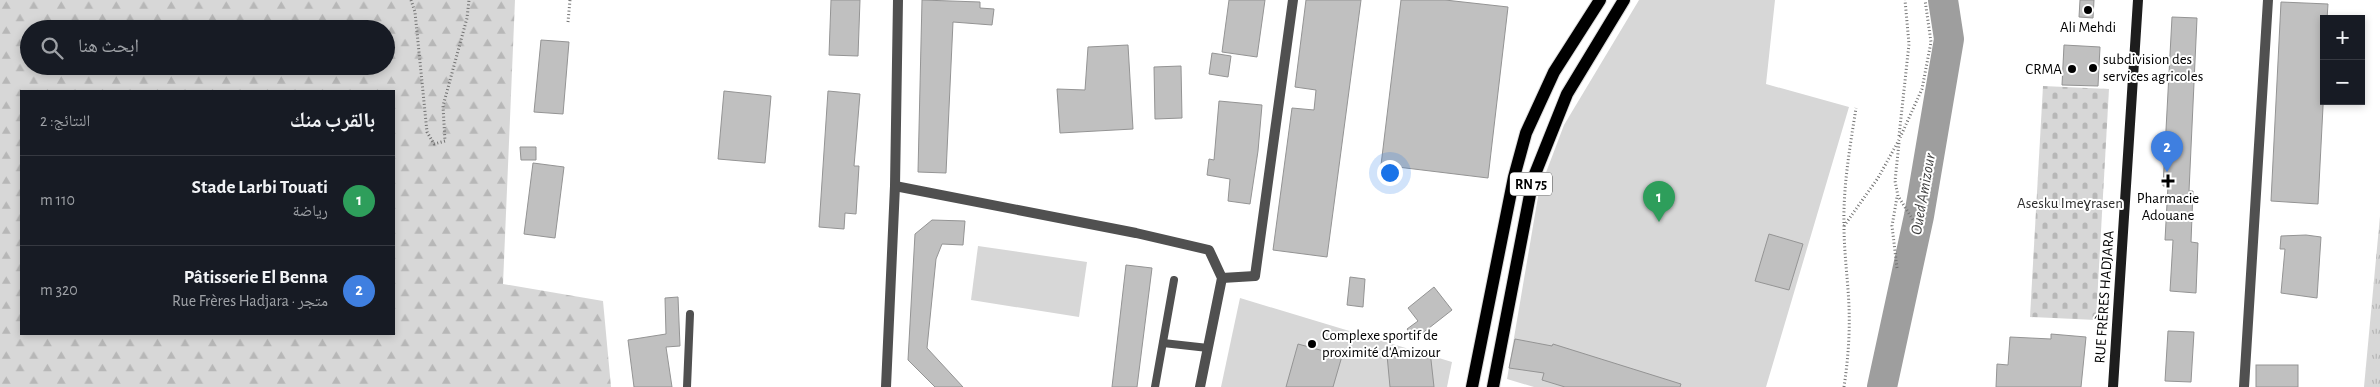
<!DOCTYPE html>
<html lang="ar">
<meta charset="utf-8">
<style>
:root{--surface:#171b24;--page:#20242c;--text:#f1f3f6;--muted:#9ea1a6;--line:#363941;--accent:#8c9099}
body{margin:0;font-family:"Alegreya Sans","Noto Naskh Arabic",sans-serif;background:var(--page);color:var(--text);direction:rtl}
.controls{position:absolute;right:15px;top:15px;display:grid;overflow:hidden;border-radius:0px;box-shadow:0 2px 8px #0003}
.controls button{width:45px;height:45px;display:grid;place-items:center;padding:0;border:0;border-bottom:1px solid var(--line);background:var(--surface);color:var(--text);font:25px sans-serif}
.you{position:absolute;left:1389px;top:172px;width:18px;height:18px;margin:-12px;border:4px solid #fff;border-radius:50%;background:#1a73e8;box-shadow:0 0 0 8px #1a73e833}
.badge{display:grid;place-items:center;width:32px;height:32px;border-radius:50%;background:var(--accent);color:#fff;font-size:16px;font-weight:700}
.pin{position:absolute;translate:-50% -41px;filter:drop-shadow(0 1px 2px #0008)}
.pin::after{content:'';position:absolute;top:26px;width:18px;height:15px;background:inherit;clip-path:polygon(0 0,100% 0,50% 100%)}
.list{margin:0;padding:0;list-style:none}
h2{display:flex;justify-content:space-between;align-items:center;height:65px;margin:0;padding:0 20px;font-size:21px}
h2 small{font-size:16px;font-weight:400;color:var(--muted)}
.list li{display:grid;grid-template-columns:32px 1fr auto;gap:15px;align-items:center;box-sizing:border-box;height:90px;padding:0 20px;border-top:1px solid var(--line)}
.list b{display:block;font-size:19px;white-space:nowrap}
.list p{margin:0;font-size:16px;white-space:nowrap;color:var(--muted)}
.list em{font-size:16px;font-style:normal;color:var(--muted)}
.icon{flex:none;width:28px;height:28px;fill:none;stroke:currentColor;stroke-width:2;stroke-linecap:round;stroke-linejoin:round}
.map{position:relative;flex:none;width:2380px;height:387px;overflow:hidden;direction:ltr}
.search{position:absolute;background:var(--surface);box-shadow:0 2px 8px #0003;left:20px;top:20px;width:375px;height:55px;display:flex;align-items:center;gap:12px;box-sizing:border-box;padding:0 18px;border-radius:28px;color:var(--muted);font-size:19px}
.panel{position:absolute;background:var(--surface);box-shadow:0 2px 8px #0003;left:20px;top:90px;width:375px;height:245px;border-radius:0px;direction:rtl}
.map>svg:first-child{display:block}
.grass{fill:url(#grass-tufts)}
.forest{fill:url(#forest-firs);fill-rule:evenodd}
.cemetery{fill:url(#cemetery-stones)}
.green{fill:#d7d7d7}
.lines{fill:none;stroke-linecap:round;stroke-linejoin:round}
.river{stroke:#9e9e9e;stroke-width:30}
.building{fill:#c0c0c0;stroke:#949494}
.primary-casing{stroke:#dbdbdb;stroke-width:14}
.path{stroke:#727272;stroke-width:3;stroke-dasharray:1 2.5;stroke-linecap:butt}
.lane{stroke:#505050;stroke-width:8}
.street{stroke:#505050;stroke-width:10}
.secondary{stroke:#1d1d1d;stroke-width:10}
.primary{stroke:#000;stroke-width:12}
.poi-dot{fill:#000;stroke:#fff;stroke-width:2}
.labels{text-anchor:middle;stroke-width:4;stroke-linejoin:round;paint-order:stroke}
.shield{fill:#fff;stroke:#4c4c4c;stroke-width:1}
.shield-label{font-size:14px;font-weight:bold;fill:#000}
.poi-label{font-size:15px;fill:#000;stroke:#fff}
.park-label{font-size:15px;fill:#2e2e2e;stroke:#fff}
.street-label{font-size:15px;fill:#000;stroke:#fff}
.water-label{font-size:16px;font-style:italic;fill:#3f3f3f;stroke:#fff}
</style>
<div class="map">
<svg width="2380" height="387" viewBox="0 0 2380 387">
<defs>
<pattern id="grass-tufts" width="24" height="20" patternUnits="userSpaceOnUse" patternTransform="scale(1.25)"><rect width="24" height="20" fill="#d7d7d7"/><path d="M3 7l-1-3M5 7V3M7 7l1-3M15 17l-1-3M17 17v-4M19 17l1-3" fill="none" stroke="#b7b7b7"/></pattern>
<pattern id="forest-firs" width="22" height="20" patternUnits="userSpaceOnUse" patternTransform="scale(1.25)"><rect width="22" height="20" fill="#d7d7d7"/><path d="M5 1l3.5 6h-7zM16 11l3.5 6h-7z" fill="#b7b7b7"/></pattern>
<pattern id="cemetery-stones" width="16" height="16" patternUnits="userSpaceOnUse" patternTransform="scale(1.25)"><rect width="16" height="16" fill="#d7d7d7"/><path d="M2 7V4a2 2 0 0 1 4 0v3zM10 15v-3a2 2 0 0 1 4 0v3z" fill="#b7b7b7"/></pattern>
</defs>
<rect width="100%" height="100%" fill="#fff"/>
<path class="grass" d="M2380 216V387H2364Z"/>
<path class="forest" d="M0 0H515L503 284 603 301 611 387H0ZM29 29H386V66H29ZM21 91H394V334H21Z"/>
<path class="cemetery" d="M2043 86 2109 89 2096 320 2030 317Z"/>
<g class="green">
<path d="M1639 0H1775L1766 84 1849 107 1766 387H1534L1507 379 1539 191 1564 125Z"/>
<path d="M978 246 1087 262 1079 317 971 300Z"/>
<path d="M1240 298 1452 362 1447 387H1221Z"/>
</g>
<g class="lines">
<path class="river" d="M1882 387 1919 216 1949 39 1943 0"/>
</g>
<g class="building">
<path d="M831 0H860L858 56 829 55Z"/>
<path d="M922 0 980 2V8L994 9 992 25 953 22 946 173 918 172Z"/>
<path d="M1229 0H1265L1257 57 1222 52Z"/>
<path d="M1306 0H1361L1327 257 1273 250 1292 108 1314 110 1316 90 1295 87Z"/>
<path d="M1401 0H1445L1508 7 1488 178 1381 165Z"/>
<path d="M2080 0H2094L2093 18 2079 17Z"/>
<path d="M2281 2 2328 4 2327 19H2324V87L2318 204 2271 201Z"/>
<path d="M2172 17 2197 18 2189 191H2193L2191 242 2198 243 2196 293 2170 291 2173 240H2165L2168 186H2163Z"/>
<path d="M541 40 569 42 563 114 534 112Z"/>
<path d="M1128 45 1133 129 1060 133 1057 89 1085 90 1088 47Z"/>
<path d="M2064 45 2100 47 2098 86 2062 85Z"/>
<path d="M1212 53 1231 56 1228 77 1209 74Z"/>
<path d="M1181 66 1182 118 1155 119 1154 67Z"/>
<path d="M724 91 771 96 765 163 718 159Z"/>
<path d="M828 91 860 94 854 166H859L856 214 845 213 844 229 819 227Z"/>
<path d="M1219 101 1262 105 1258 151 1250 204 1228 201 1230 179 1207 175 1209 159 1214 160Z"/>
<path d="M520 147H536V160H521Z"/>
<path d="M533 163 564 167 555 238 524 234Z"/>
<path d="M932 220 965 221 963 245 942 244 936 259 927 348 963 387H935L908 360 915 234Z"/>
<path d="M1769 234 1803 244 1789 290 1755 281Z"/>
<path d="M2306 235 2321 237 2317 298 2281 293 2285 249H2280L2281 236Z"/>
<path d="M1126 265 1152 268 1137 387H1112Z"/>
<path d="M1350 277 1365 279 1363 307 1347 305Z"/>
<path d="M1434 287 1452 310 1415 339 1407 329 1418 321 1408 308Z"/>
<path d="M678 297 680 346 666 347 672 387H634L628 340 666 334 665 298Z"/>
<path d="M2168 331 2194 332 2191 382 2165 381Z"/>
<path d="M2051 334 2086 337 2081 387H1996L1997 364 2008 365 2010 337 2051 339Z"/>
<path d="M1515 339 1552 346 1553 344 1681 384 1680 387H1565L1542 380 1544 373 1509 368Z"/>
<path d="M1298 344 1342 356 1333 387H1286Z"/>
<path d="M1430 351 1434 387H1390L1387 355Z"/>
<rect x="2256" y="365" width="42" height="22"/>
</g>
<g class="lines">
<defs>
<g id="primary">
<path d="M1472 387 1514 177 1526 133 1554 72 1600 0"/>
<path d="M1493 387 1533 179 1567 94 1624 0"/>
</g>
</defs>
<use href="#primary" class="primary-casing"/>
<g class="path">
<path d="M411 0 415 12 427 132 434 144 445 141 443 106 467 18 469 0"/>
<path d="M568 22 570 0"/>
<path d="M1899 136 1909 44 1905 0"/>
<path d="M1899 143 1895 181 1898 196 1913 220"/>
<path d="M1844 226 1878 178 1899 140 1922 89 1931 42 1925 0"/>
<path d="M1897 268 1892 226 1897 197"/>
<path d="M1844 387C1848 360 1850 334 1849 307 1848 280 1844 253 1844 226 1843 186 1850 147 1856 108"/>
</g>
<g class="lane">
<path d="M1163 343 1208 348"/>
<path d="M687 387 690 314"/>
<path d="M1155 387 1174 280"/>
</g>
<g class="street">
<path d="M895 186 1136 233 1209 250 1222 278 1200 387"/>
<path d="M1222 278 1255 276 1293 0"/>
<path d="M886 387 895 186 898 0"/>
<path d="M2244 387 2268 0"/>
</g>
<path class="secondary" d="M2113 387 2138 0"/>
<use href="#primary" class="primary"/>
</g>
<g class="poi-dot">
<circle cx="2088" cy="10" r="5"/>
<circle cx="2093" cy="68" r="5"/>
<circle cx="2072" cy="69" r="5"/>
<path d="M2165.5 173.5h5v5h5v5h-5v5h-5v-5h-5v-5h5z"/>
<circle cx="1312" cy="344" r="5"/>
</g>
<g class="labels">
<rect class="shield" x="1510" y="172.5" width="42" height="23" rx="4"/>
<g class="shield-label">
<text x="1531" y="189">RN 75</text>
</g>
<g class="poi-label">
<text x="2088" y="32">Ali Mehdi</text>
<text x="2103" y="64" text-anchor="start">subdivision des<tspan x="2103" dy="17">services agricoles</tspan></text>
<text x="2062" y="74" text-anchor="end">CRMA</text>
<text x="2168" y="203">Pharmacie<tspan x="2168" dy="17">Adouane</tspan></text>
<text x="1322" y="340" text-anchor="start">Complexe sportif de<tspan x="1322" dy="17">proximité d'Amizour</tspan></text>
</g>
<g class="park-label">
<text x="2070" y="208">Asesku Imeɣrasen</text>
</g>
<g class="street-label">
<text transform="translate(2104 297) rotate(-86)" y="5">RUE FRÈRES HADJARA</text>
</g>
<g class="water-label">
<text transform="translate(1922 194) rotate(-80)" y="6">Oued Amizour</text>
</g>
</g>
</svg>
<div class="controls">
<button>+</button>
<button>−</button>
</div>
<div class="you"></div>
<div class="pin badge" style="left:1659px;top:222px;background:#2e9e5b">1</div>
<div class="pin badge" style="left:2167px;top:172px;background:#3f7fe0">2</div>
<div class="search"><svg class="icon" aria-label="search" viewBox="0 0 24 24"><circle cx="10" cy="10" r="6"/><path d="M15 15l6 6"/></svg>ابحث هنا</div>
<section class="panel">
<h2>بالقرب منك<small>النتائج: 2</small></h2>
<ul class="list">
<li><span class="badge" style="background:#2e9e5b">1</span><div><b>Stade Larbi Touati</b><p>رياضة</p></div><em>110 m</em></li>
<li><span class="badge" style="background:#3f7fe0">2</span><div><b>Pâtisserie El Benna</b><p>متجر · Rue Frères Hadjara</p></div><em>320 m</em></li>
</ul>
</section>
</div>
